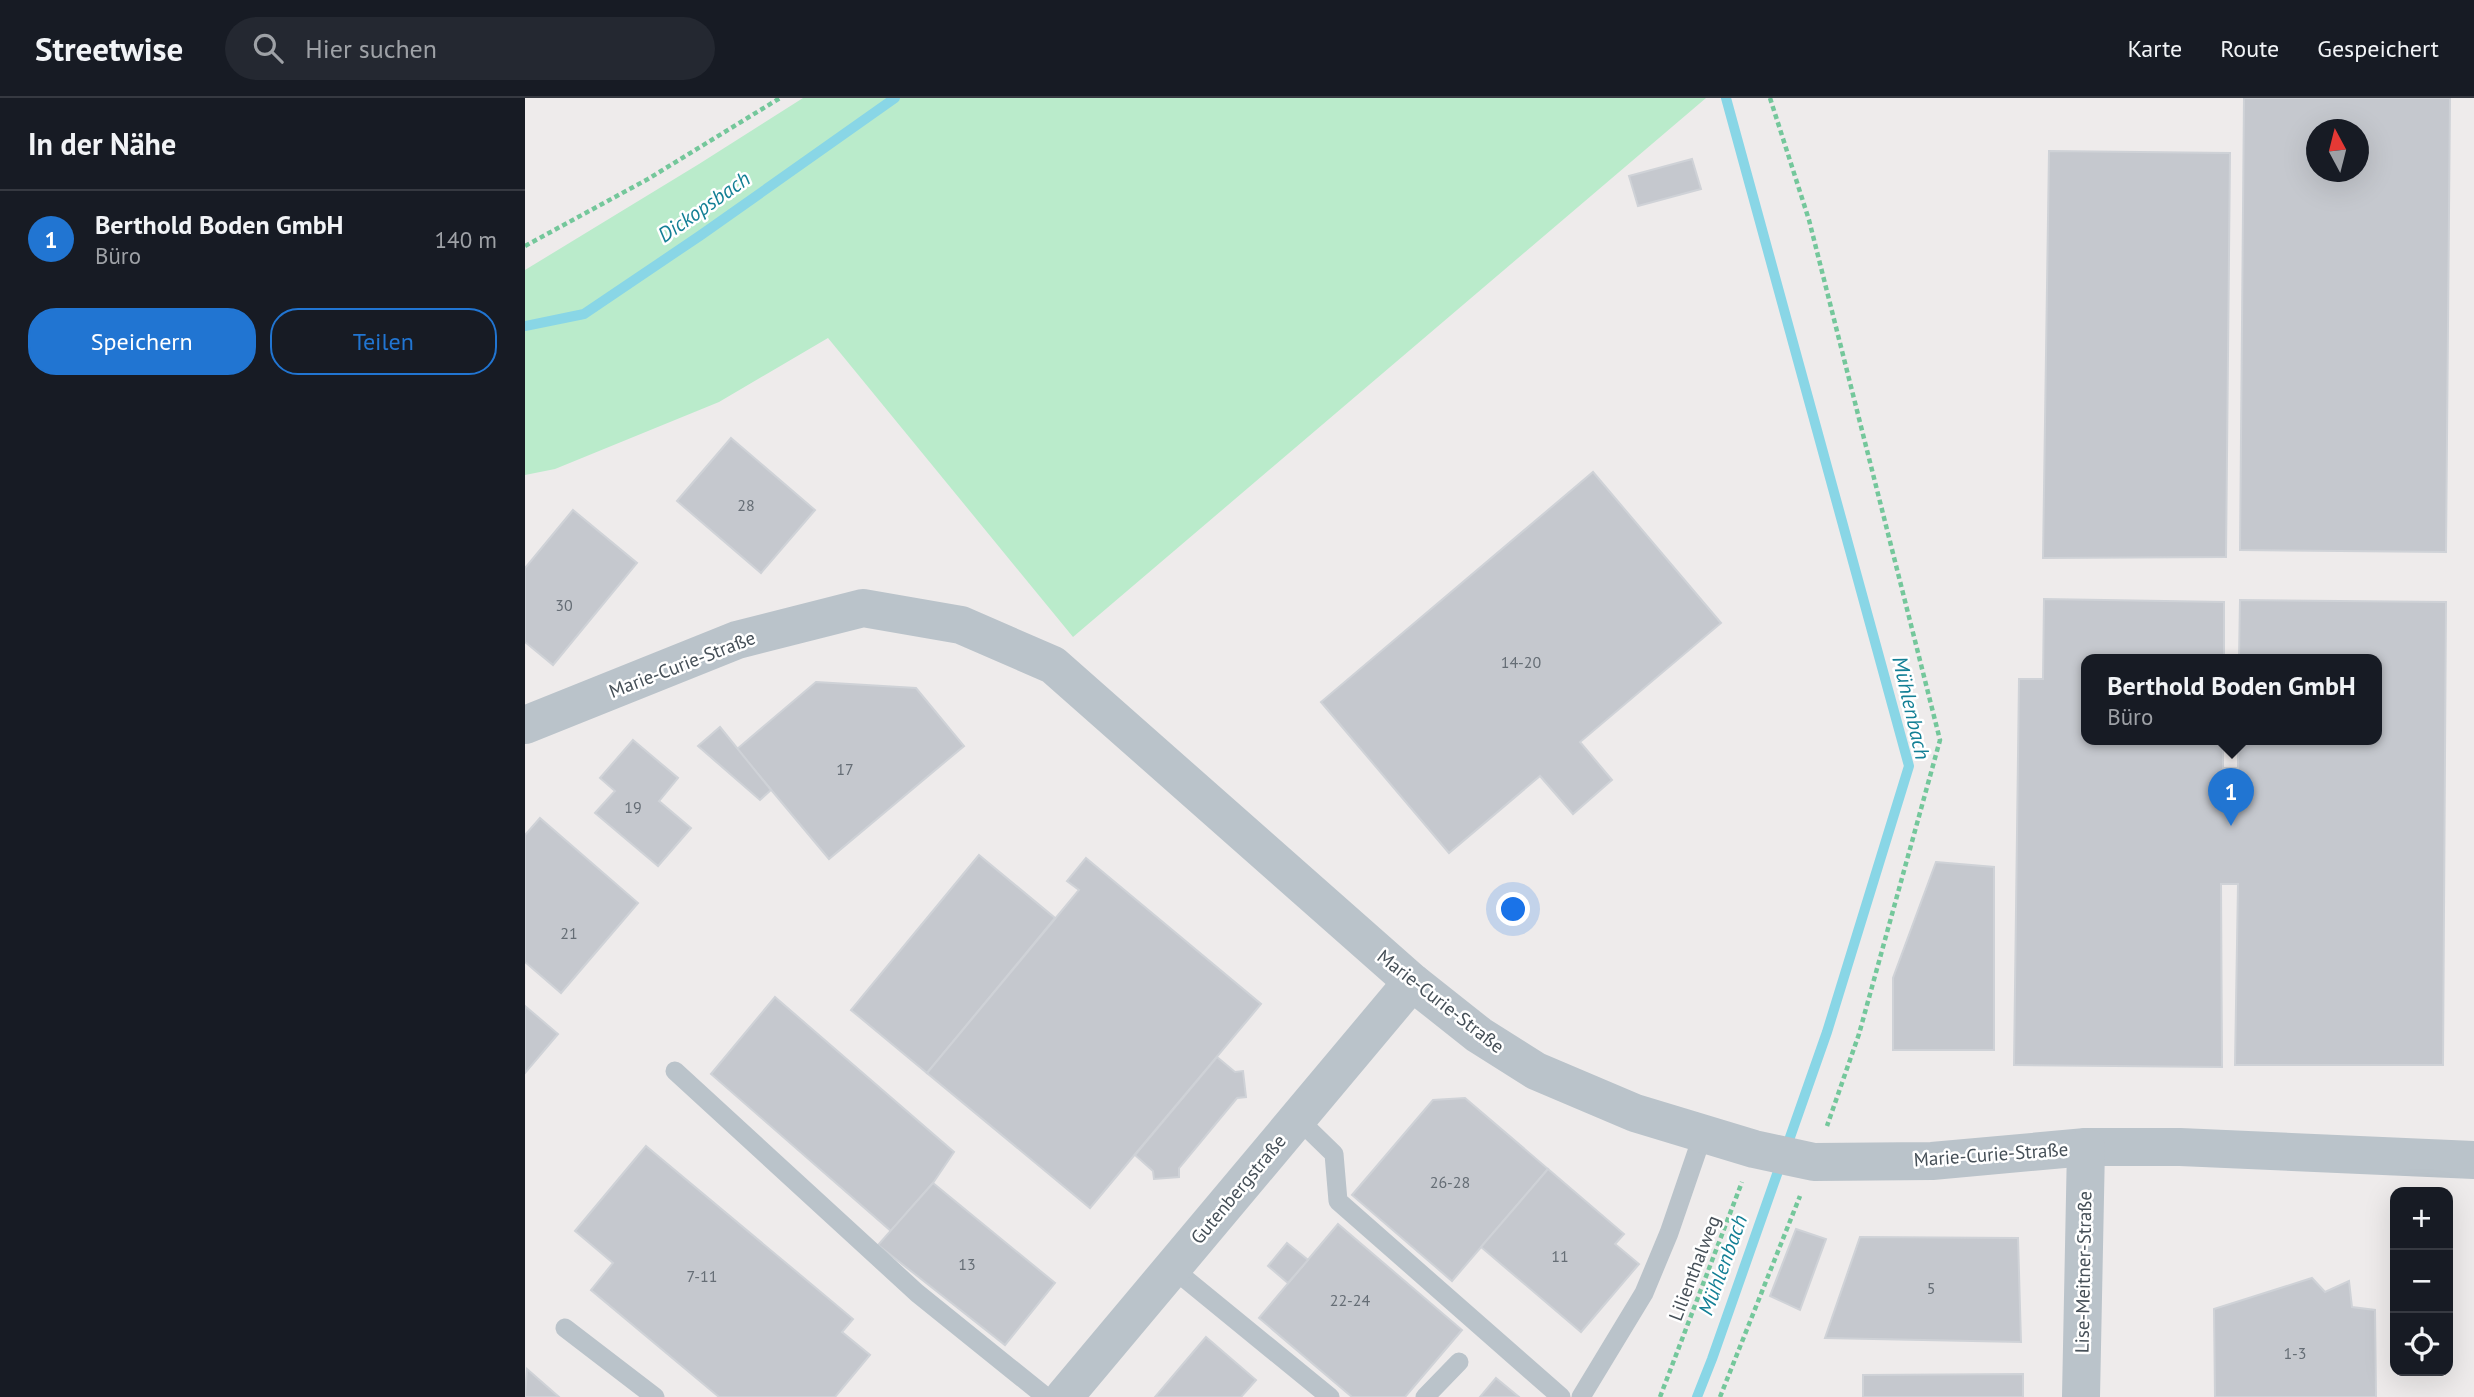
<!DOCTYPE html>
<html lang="de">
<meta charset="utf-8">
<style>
:root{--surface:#171b24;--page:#242831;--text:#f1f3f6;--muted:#9ea1a6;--line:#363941;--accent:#2175d2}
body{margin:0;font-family:"PT Sans",sans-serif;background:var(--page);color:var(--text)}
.controls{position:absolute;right:21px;bottom:21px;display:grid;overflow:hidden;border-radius:14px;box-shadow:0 7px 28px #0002}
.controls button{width:63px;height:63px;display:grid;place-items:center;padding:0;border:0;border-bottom:2px solid var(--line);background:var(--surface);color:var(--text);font:35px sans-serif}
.compass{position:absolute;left:1781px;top:21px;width:63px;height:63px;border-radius:50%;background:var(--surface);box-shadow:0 7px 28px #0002;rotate:353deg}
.you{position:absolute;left:989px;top:812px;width:24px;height:24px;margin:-18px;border:5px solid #fff;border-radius:50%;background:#1a73e8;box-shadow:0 0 0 10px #1a73e833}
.badge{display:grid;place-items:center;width:46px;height:46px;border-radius:50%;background:var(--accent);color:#fff;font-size:23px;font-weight:700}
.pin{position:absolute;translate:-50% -58px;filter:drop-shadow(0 2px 4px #0008)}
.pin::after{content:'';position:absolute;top:37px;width:24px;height:21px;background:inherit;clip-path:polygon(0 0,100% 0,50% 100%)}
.popup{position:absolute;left:1556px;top:556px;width:301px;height:91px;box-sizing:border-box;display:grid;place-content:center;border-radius:14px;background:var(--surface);filter:drop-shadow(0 2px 5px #0005);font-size:23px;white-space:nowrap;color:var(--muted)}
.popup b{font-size:26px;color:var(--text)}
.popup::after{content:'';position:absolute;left:50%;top:100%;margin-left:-14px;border:14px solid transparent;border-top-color:var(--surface)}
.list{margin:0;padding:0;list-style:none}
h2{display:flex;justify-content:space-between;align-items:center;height:91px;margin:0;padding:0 28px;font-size:30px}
h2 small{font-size:23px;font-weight:400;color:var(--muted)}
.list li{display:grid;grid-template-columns:46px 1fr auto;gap:21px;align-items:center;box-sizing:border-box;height:98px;padding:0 28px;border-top:2px solid var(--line)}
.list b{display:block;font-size:26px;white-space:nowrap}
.list p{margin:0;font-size:23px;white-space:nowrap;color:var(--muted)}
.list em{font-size:23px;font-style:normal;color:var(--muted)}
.actions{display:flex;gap:14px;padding:21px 28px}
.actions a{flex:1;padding:16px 0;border:2px solid var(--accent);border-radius:28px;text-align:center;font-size:24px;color:var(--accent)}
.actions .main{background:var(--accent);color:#fff}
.icon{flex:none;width:38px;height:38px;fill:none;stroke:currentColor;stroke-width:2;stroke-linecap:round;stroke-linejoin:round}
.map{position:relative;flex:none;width:1949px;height:1299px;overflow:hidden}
header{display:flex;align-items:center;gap:42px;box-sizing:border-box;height:98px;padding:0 35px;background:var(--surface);border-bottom:2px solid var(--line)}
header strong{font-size:33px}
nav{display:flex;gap:38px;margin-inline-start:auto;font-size:24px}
.search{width:490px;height:63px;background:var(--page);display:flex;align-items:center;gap:18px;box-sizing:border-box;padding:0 24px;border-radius:38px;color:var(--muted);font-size:26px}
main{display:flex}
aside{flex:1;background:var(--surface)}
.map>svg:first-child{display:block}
.green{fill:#baebcb}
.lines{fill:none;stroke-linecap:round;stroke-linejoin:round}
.stream{stroke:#89d6e6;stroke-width:10}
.building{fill:#c5c8ce;stroke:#cfd2d7;stroke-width:2;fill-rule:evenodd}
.path{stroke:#74c79b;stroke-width:4.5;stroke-dasharray:5 3.5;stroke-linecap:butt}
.service{stroke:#bac3ca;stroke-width:19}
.minor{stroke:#bac3ca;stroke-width:38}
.labels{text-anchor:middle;stroke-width:5;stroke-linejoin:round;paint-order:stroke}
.number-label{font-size:16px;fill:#656d75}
.street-label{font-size:19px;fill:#454f57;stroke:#fff}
.water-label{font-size:21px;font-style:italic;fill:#137f95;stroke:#fff}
</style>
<header>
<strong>Streetwise</strong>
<div class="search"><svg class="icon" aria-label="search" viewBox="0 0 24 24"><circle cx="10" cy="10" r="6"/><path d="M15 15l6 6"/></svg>Hier suchen</div>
<nav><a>Karte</a><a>Route</a><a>Gespeichert</a></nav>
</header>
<main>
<aside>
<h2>In der Nähe<small></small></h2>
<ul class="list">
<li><span class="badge">1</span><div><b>Berthold Boden GmbH</b><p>Büro</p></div><em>140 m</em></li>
</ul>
<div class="actions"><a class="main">Speichern</a><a>Teilen</a></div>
</aside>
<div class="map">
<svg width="1949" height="1299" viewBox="0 0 1949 1299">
<rect width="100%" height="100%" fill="#eeebeb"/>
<path class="green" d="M278 0H1181L548 539 303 240 194 304 30 371 0 377V172L174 66Z"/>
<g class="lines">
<g class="stream">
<path d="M0 228 59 216 176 137 370 0"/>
<path d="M1172 1299 1187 1261 1302 934 1384 668 1201 0"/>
</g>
</g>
<g class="building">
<path d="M1719 0H1925L1921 454 1715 452ZM1792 32H1834V74H1792Z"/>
<path d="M1524 53 1705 55 1701 459 1518 460Z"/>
<path d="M1167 61 1176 91 1113 108 1104 78Z"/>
<path d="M206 340 290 412 236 475 152 403Z"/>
<path d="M1068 374 1196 525 1055 644 1087 682 1048 716 1015 678 924 755 796 604Z"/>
<path d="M48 412 112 465 28 567 0 544V470Z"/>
<path d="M1519 501 1699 504V562H1561V642H1698V670H1713V642H1851V562H1714L1715 502 1921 504 1918 967H1710L1713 786H1696L1697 969 1489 967 1494 581H1518Z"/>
<path d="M291 584 391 590 439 648 304 761 212 651Z"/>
<path d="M195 629 246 692 235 702 173 648Z"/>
<path d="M108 642 153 680 134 703 166 730 133 768 70 715 90 693 75 680Z"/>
<path d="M15 720 113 805 36 895 0 864V737Z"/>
<path d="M454 757 530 820 402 975 326 912Z"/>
<path d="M561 760 736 906 565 1110 402 975 554 792 542 783Z"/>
<path d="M1411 764 1469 769V952H1368V880Z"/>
<path d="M250 899 429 1054 408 1085 366 1133 186 976Z"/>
<path d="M0 908 33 936 0 975Z"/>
<path d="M692 959 710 974 718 973 721 999 712 1000 654 1070V1079L629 1081 628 1073 610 1057Z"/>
<path d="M940 1000 1023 1071 927 1183 827 1097 908 1002Z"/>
<path d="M121 1048 328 1221 317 1234 345 1257 310 1299H194L66 1192 88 1165 50 1133Z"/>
<path d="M1023 1071 1099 1136 1090 1146 1114 1166 1056 1234 956 1149Z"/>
<path d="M408 1085 530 1185 480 1247 353 1147Z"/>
<path d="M813 1126 937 1232 880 1299H827L734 1220Z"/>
<path d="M1271 1131 1301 1141 1275 1212 1245 1198Z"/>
<path d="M1335 1139 1493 1140 1496 1244 1300 1240Z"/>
<path d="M762 1145 783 1162 763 1185 743 1168Z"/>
<path d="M1787 1180 1800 1194 1824 1183 1827 1209 1850 1212 1851 1299H1690L1689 1211Z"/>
<path d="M681 1239 731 1282 716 1299H630Z"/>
<path d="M2 1271 34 1299H0Z"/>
<path d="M1498 1276V1299H1338V1277Z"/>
<path d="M971 1280 994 1299H955Z"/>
</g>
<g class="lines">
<g class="path">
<path d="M1245 0 1284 122 1415 642 1334 936 1302 1028"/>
<path d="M0 148 123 81 255 0"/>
<path d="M1135 1299 1217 1084"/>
<path d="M1195 1299 1275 1098"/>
</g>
<g class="service">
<path d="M150 973 392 1195 521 1299"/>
<path d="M772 1020 809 1056 813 1103 1036 1299"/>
<path d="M647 1170 805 1299"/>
<path d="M40 1230 130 1299"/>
<path d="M900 1299 934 1264"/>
<path d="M1056 1299 1119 1195 1144 1135 1178 1036"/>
</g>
<g class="minor">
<path d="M0 627 212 542 338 510 436 527 528 567 887 884 954 937 1011 973 1110 1015 1229 1051 1289 1064 1407 1063 1561 1049H1655L1949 1062"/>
<path d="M539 1299 887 884"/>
<path d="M1556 1299 1561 1049"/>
</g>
</g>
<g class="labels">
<g class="number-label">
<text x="221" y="413">28</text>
<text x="39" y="513">30</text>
<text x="996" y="570">14-20</text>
<text x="320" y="677">17</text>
<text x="108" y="715">19</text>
<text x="44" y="841">21</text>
<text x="925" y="1090">26-28</text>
<text x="1035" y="1164">11</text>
<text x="442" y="1172">13</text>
<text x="177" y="1184">7-11</text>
<text x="1406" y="1196">5</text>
<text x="825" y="1208">22-24</text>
<text x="1770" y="1261">1-3</text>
</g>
<g class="street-label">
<text transform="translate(157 566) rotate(-21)" y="7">Marie-Curie-Straße</text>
<text transform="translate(916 903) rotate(38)" y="7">Marie-Curie-Straße</text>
<text transform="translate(1466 1056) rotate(-4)" y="7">Marie-Curie-Straße</text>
<text transform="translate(713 1091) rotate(-50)" y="7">Gutenbergstraße</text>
<text transform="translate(1169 1170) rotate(-69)" y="7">Lilienthalweg</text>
<text transform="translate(1558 1174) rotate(-89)" y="7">Lise-Meitner-Straße</text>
</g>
<g class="water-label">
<text transform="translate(179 109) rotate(-35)" y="7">Dickopsbach</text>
<text transform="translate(1386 610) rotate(77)" y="7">Mühlenbach</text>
<text transform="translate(1198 1167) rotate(-70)" y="7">Mühlenbach</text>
</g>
</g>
</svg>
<div class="controls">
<button>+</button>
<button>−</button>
<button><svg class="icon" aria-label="locate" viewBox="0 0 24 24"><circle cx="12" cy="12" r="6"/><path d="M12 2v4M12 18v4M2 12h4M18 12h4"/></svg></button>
</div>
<svg class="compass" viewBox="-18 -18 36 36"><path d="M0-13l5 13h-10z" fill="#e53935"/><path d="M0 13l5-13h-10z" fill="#9ea1a6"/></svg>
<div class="you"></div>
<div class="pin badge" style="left:1706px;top:728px">1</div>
<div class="popup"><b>Berthold Boden GmbH</b>Büro</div>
</div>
</main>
